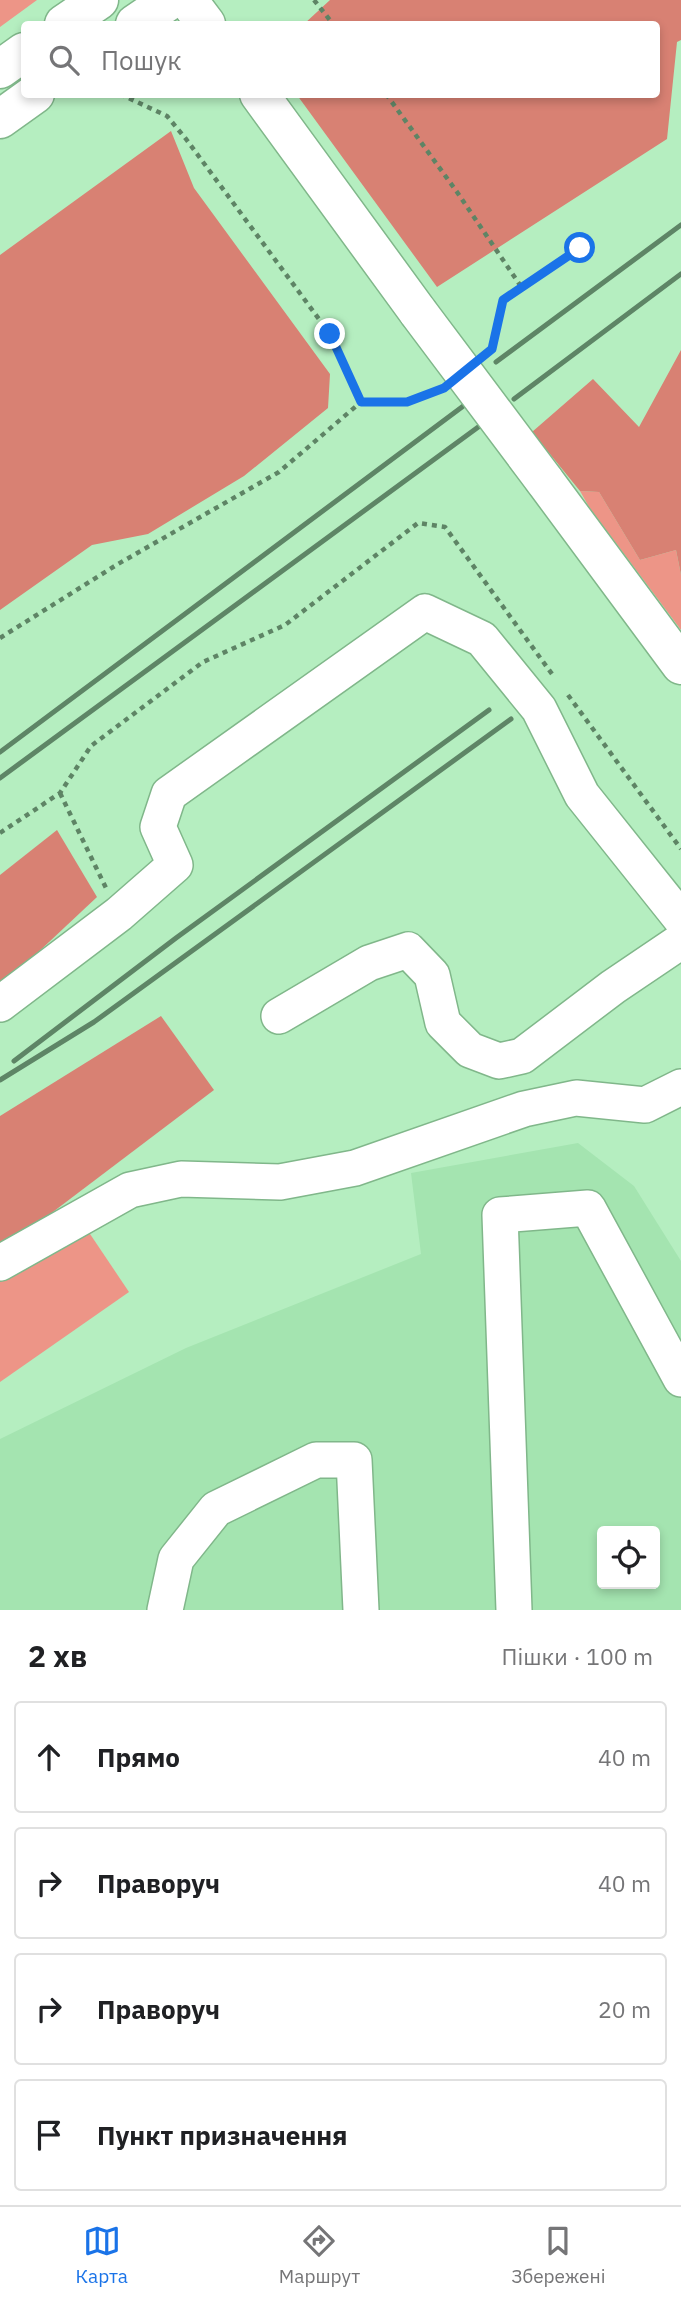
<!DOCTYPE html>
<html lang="uk">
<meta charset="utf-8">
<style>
:root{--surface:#fff;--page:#f2f2f2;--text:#202124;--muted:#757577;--line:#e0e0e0;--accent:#1a73e8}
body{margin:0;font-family:"IBM Plex Sans",sans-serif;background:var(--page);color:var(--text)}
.controls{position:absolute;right:21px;bottom:21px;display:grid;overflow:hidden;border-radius:7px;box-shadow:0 4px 10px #0003}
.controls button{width:63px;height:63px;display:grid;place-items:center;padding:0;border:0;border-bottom:2px solid var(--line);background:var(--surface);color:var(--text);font:35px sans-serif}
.stop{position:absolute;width:21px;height:21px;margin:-16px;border:5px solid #1a73e8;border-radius:50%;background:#fff}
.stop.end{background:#1a73e8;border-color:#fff;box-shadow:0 2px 7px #0008}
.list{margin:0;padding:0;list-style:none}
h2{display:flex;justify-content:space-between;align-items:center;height:91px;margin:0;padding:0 28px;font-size:30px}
h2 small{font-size:23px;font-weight:400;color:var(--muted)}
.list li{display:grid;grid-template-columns:46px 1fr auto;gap:21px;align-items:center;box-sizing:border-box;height:112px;margin:0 14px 14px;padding:0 14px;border:2px solid var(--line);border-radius:7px}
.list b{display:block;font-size:26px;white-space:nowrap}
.list em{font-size:23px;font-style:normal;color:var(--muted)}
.icon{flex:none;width:38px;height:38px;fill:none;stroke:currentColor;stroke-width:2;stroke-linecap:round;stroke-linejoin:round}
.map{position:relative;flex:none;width:681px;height:1610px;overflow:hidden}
.search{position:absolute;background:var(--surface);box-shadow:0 4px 10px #0003;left:21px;right:21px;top:21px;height:77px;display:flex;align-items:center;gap:18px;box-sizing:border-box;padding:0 24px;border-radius:7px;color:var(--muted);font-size:26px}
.sheet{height:595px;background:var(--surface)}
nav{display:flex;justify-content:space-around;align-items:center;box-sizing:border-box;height:98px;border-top:2px solid var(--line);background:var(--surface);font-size:19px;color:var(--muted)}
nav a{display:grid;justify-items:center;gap:4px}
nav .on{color:var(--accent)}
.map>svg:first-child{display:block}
.built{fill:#a4e4b0;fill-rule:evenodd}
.green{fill:#ed9587}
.forest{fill:#d88173}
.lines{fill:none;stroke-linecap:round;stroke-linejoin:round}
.minor-casing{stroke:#80b78a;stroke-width:38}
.major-casing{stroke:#80b78a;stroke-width:41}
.highway-casing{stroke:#80b78a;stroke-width:41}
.path{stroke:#5e8465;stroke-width:4.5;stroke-dasharray:5 5;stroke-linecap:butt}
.minor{stroke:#fff;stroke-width:35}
.major{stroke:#fff;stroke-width:38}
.highway{stroke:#fff;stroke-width:38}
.rail{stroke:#5e8566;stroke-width:5}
.major-bridge-casing{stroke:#80b78a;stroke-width:41;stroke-linecap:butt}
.major-bridge{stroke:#fff;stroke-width:38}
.route{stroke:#1a73e8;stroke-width:9}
</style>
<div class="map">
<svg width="681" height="1610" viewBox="0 0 681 1610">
<rect width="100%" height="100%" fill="#b5eec0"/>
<path class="built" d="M578 1143 634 1186 681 1261V1610H0V1439L186 1348 421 1254 411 1173ZM602 1531H655V1584H602Z"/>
<g class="green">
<path d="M0 0H37L0 27Z"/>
<path d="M580 491 599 492 640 560 676 550 681 575V630L589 507Z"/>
<path d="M84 1225 129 1292 0 1382V1271Z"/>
</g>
<g class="forest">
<path d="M330 0H681V40L677 42 667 139 437 287 297 95 656 94V24H304Z"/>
<path d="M171 131 194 188 330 374 328 408 244 476 148 534 92 545 0 610V255Z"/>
<path d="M681 350V575L676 550 640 560 599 492 580 491 532 432 593 379 639 427Z"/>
<path d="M57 830 97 897 0 988V875Z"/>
<path d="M161 1016 214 1090 0 1252V1116Z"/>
</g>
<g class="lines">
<defs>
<g id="minor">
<path d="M0 1004 119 914 175 865 158 827 169 794 425 612 482 639 539 709 582 795 681 919"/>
<path d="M279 1016 369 963 408 950 432 975 443 1023 470 1050 499 1061 522 1056 613 987 681 941"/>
<path d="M0 1263 130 1190 181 1179 280 1182 355 1168 524 1109 576 1098 645 1105 681 1087"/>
<path d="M165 1610 176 1559 216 1509 316 1460H354L361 1610"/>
<path d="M514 1610 500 1215 588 1208 681 1379"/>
</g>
<g id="major">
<path d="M188 0 206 24"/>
<path d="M64 24 99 0"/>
<path d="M0 69 24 52"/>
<path d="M259 94 418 312"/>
<path d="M544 480 681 665"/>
</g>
<g id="highway">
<path d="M135 24 170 0"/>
<path d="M0 119 35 94"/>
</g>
</defs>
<use href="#minor" class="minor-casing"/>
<use href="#major" class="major-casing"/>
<use href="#highway" class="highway-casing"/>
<g class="path">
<path d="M314 0 333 24"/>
<path d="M120 94 167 116 186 139 330 334 361 402"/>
<path d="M386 94 457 192 522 288"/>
<path d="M488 352 492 349 503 300 580 248"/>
<path d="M0 638 118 564 279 472 361 402H407L440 390"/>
<path d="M568 695 681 849"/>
<path d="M60 793 106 888"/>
<path d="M0 833 60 793 91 746 203 662 285 625 418 523 445 527 552 674"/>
</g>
<use href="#minor" class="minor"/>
<use href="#major" class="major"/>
<use href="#highway" class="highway"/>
<g class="rail">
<path d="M496 362 681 225"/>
<path d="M514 399 681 274"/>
<path d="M0 752 466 404"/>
<path d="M0 778 481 425"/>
<path d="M14 1061 176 938 489 710"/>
<path d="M0 1080 94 1022 511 719"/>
</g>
<defs>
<path id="major-bridge" d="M418 312 544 480"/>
</defs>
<use href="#major-bridge" class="major-bridge-casing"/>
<use href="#major-bridge" class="major-bridge"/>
</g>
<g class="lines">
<path class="route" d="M330 334 361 402H407L444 388 492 349 503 300 580 248"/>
</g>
</svg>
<div class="controls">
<button><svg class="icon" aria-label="locate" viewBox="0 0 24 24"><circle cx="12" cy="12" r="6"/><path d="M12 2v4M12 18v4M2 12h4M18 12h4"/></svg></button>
</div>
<div class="stop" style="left:580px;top:248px"></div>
<div class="stop end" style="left:330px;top:334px"></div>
<div class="search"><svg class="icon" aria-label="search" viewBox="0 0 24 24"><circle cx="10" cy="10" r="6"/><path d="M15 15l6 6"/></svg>Пошук</div>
</div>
<section class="sheet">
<h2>2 хв<small>Пішки · 100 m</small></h2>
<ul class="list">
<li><svg class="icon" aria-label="ahead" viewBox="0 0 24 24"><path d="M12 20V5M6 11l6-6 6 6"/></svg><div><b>Прямо</b></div><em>40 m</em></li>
<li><svg class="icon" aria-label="right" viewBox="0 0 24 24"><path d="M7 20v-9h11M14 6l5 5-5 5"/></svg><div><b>Праворуч</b></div><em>40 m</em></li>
<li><svg class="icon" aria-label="right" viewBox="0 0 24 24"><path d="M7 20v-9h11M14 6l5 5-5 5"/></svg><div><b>Праворуч</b></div><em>20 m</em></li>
<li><svg class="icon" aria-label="arrive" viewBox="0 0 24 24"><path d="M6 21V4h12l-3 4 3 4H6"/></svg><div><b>Пункт призначення</b></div></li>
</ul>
</section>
<nav>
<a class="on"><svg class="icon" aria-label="map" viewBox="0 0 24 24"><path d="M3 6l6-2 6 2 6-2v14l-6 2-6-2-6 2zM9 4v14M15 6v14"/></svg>Карта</a>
<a><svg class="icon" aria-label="directions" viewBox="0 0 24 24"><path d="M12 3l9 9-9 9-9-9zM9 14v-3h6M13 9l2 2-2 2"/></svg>Маршрут</a>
<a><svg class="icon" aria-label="saved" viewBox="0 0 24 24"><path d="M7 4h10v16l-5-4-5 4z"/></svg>Збережені</a>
</nav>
